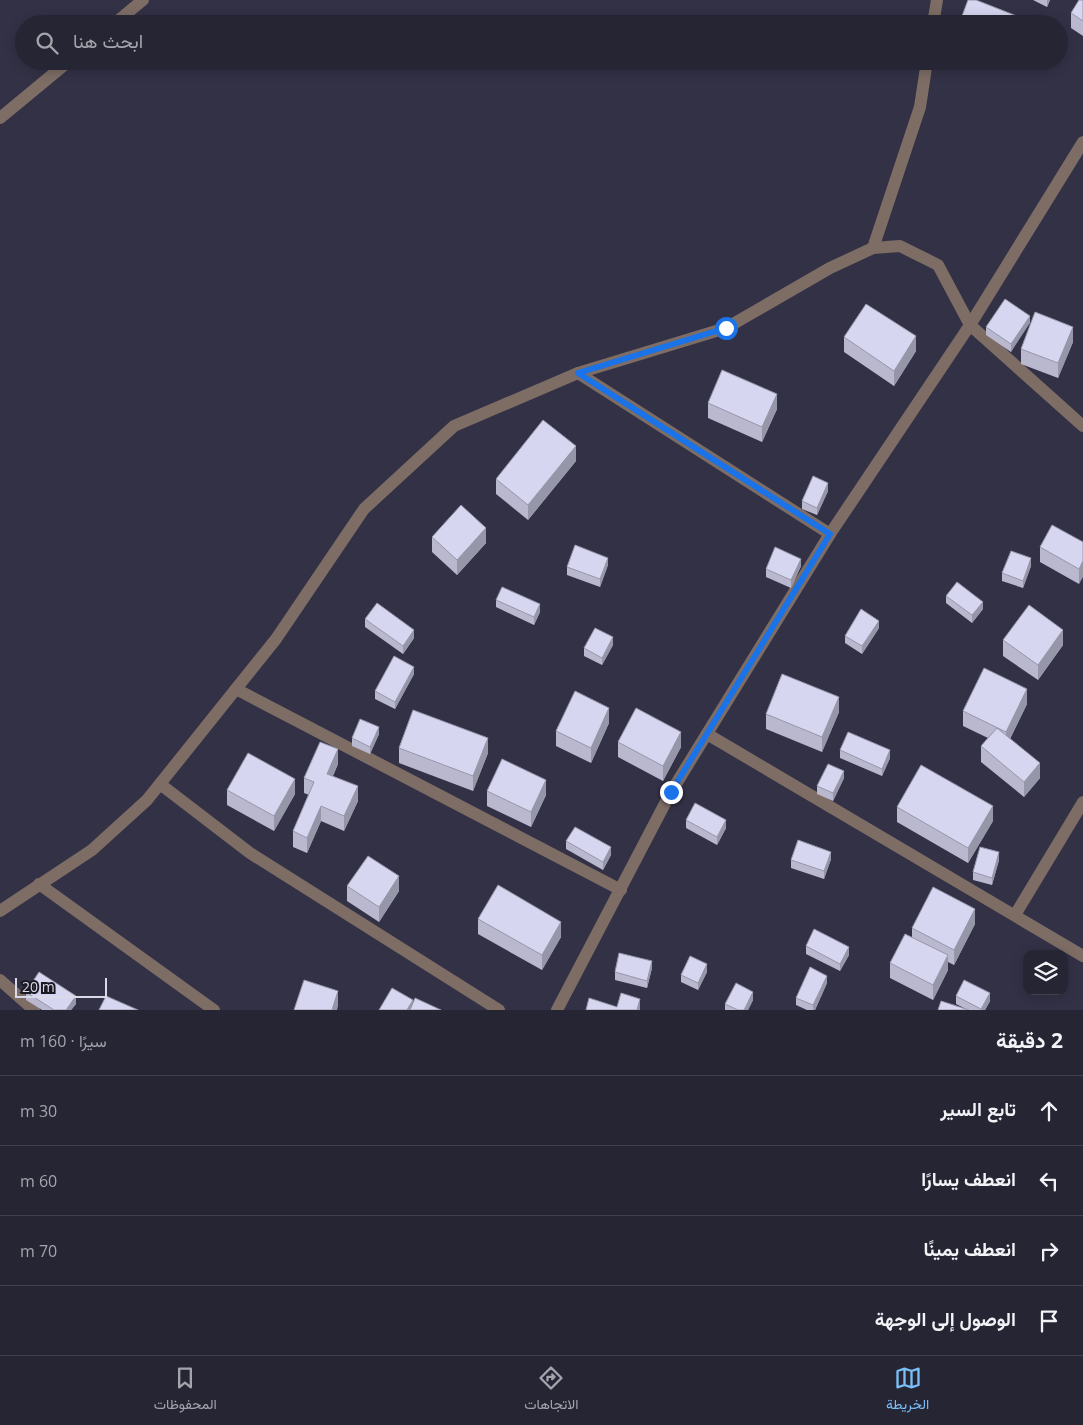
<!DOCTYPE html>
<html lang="ar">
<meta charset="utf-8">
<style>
:root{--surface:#262534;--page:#2e2d3c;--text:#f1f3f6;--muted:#a4a5ac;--line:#42424f;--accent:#7abff8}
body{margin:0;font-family:"Open Sans",Vazirmatn,sans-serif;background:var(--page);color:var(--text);direction:rtl}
.controls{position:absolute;right:15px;bottom:15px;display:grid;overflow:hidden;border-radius:10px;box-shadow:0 2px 12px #0003}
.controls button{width:45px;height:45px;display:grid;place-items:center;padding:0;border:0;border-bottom:1px solid var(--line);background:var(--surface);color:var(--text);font:25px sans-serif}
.scale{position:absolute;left:15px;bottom:12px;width:92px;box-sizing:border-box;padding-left:5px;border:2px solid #dad9e7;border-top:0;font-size:14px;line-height:18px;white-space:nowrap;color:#dad9e7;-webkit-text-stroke:4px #1b1a24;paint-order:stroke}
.stop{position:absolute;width:15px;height:15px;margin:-11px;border:4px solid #1a73e8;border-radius:50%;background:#fff}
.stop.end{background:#1a73e8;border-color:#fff;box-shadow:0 1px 5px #0008}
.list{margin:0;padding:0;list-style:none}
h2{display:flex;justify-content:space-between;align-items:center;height:65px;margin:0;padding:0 20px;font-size:21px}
h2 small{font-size:16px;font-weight:400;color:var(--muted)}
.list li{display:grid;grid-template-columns:32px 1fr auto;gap:15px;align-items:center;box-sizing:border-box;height:70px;padding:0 20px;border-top:1px solid var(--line)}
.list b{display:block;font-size:19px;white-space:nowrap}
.list em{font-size:16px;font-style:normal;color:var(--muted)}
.icon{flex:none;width:28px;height:28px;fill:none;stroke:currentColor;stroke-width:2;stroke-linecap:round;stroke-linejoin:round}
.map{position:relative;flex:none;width:1083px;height:1010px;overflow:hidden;direction:ltr}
.search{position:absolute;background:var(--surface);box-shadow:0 2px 12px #0003;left:15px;right:15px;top:15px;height:55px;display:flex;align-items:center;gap:12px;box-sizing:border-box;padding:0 18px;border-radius:28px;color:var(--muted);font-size:19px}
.sheet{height:345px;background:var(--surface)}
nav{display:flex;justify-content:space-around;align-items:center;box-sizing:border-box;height:70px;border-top:1px solid var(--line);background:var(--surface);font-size:14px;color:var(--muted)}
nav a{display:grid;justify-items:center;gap:2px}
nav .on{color:var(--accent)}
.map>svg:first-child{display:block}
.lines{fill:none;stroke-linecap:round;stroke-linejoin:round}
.minor{stroke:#7d6d65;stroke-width:12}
.wall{fill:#b9b8cf}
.shaded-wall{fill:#9696a9}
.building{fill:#d7d6f1;stroke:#9696a9}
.route{stroke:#1a73e8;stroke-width:6}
</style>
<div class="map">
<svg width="1083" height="1010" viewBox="0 0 1083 1010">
<rect width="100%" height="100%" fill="#333146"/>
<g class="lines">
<g class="minor">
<path d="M114 24 143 0"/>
<path d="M933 24 937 0"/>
<path d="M0 118 69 61"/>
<path d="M873 248 920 107 927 61"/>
<path d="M578 373 830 534"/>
<path d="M236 689 621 890"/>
<path d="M707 734 1083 956"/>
<path d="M160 784 250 853 499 1010"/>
<path d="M39 884 214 1010"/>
<path d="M0 911 92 850 147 800 276 639 364 509 454 426 578 373 726 328 830 268 873 248 900 246 938 265 970 325 1083 426"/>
<path d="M1015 915 1083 802"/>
<path d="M0 980 34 1010"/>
<path d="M557 1010 671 792 830 534 970 325 1083 142"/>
</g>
</g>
<g class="wall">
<path d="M1033 0H1050L1047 7Z"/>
<path d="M1083 0V36L1071 28V13Z"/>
<path d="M987 61H1000L998 66Z"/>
<path d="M1030 316 1011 352 986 335V327Z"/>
<path d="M844 337 916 351 894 386 844 352Z"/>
<path d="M1073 342 1058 378 1021 364V349Z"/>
<path d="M708 403 777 409 762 442 708 418Z"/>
<path d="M576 461 528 520 496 494V479Z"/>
<path d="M828 491 817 515 802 509V501Z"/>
<path d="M432 537 486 543 457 575 432 552Z"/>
<path d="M1083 542 1079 584 1040 562V547Z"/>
<path d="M608 565 600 587 567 575V567Z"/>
<path d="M801 566 791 588 766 577V569Z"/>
<path d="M1031 566 1023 588 1002 581V573Z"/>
<path d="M946 596 983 609 972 623 946 603Z"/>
<path d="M496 600 540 612 534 625 496 607Z"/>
<path d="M365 619 414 638 403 654 365 627Z"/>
<path d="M879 628 862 654 845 643V636Z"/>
<path d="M1003 640 1063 645 1038 680 1003 656Z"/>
<path d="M613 645 602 665 584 656V648Z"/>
<path d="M414 674 395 709 375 699V691Z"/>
<path d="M1027 704 1010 739 1040 778 1024 797 981 762V746L988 738 963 726V711Z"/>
<path d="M839 712 822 752 766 729V714Z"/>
<path d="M609 723 591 763 556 746V731Z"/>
<path d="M379 734 370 754 352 746V738Z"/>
<path d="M618 742 681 747 663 781 618 757Z"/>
<path d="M399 748 488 753 473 791 399 763Z"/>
<path d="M840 750 890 758 882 776 840 758Z"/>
<path d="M338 764 333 776 358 801 344 831 321 821 307 853 293 847V831L309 795 304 793V778Z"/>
<path d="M844 778 833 801 817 794V786Z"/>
<path d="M227 790 295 794 274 831 227 805Z"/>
<path d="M487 791 546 795 531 827 487 806Z"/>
<path d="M897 807 993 821 968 863 897 822Z"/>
<path d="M686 820 726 828 717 845 686 828Z"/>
<path d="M566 841 611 855 603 870 566 849Z"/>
<path d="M831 859 824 879 791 868V860Z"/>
<path d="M999 860 992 885 973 880V872Z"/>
<path d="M347 886 399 891 379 922 347 901Z"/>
<path d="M478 919 561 937 542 970 478 934Z"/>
<path d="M975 924 954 965 948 962V970L933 1000 890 978V963L912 937V928Z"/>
<path d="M806 946 849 955 840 971 806 954Z"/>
<path d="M652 968 647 988 615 980V972Z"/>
<path d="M707 972 698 990 681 982V975Z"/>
<path d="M827 983 815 1010H807L796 1005V998Z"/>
<path d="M26 992 76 1004 71 1010H42L26 1000Z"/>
<path d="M956 996 990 1001 985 1010H938L966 1009 956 1004Z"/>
<path d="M753 1000 748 1010H725V1004Z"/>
</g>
<g class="shaded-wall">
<path d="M1047 0H1050L1047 7Z"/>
<path d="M1030 316V323L1011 352V344Z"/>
<path d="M1073 327V342L1058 378V363Z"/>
<path d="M916 336V351L894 386V371Z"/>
<path d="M777 394V409L762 442V427Z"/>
<path d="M576 446V461L528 520V505Z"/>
<path d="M828 483V491L817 515V508Z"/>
<path d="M486 528V543L457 575V560Z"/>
<path d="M608 558V565L600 587V579Z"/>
<path d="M1031 558V566L1023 588V581Z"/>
<path d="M801 559V566L791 588V580Z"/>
<path d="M1083 561V577L1079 584V569Z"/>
<path d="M983 602V609L972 623V615Z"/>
<path d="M540 604V612L534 625V617Z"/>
<path d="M879 621V628L862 654V646Z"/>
<path d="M414 630V638L403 654V646Z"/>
<path d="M1063 630V645L1038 680V665Z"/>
<path d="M613 637V645L602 665V658Z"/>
<path d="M414 667V674L395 709V702Z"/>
<path d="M1027 689V704L1006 747V732Z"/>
<path d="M839 697V712L822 752V737Z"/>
<path d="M609 708V723L591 763V748Z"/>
<path d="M379 727V734L370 754V747Z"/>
<path d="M681 732V747L663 781V766Z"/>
<path d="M488 738V753L473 791V776Z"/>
<path d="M338 749V764L327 789V774Z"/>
<path d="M890 750V758L882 776V769Z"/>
<path d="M1040 763V778L1024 797V782Z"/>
<path d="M844 771V778L833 801V793Z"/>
<path d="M295 779V794L274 831V816Z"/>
<path d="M546 780V795L531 827V812Z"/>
<path d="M358 786V801L344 831V816Z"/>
<path d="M321 806V821L307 853V838Z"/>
<path d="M993 806V821L968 863V848Z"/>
<path d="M726 820V828L717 845V837Z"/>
<path d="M611 847V855L603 870V862Z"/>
<path d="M831 852V859L824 879V871Z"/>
<path d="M999 852V860L992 885V878Z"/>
<path d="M399 876V891L379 922V907Z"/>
<path d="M975 909V924L954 965V950Z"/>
<path d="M561 922V937L542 970V955Z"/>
<path d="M849 947V955L840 971V964Z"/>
<path d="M948 955V970L933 1000V985Z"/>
<path d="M652 961V968L647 988V981Z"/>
<path d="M707 964V972L698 990V983Z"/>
<path d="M827 976V983L815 1010H813V1005Z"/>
<path d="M338 991V1006L337 1010H332Z"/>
<path d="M753 992V1000L748 1010H744Z"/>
<path d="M990 993V1001L985 1010H981Z"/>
<path d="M76 996V1004L71 1010H66Z"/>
<path d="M640 999V1010H637Z"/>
<path d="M413 1000V1008L412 1010H407Z"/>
</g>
<g class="building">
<path d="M968 0H976L1032 22V24H959Z"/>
<path d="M1079 0H1083V21L1071 13Z"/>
<path d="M1005 299 1030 316 1011 344 986 327Z"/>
<path d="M866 304 916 336 894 371 844 337Z"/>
<path d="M1035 312 1073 327 1058 363 1021 349Z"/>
<path d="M722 370 777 394 762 427 708 403Z"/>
<path d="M543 420 576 446 528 505 496 479Z"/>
<path d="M813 476 828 483 817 508 802 501Z"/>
<path d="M461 505 486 528 457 560 432 537Z"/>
<path d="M1052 525 1083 542V561L1079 569 1040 547Z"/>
<path d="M575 545 608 558 600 579 567 567Z"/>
<path d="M775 547 801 559 791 580 766 569Z"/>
<path d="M1011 551 1031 558 1023 581 1002 573Z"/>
<path d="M957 582 983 602 972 615 946 596Z"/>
<path d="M502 587 540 604 534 617 496 600Z"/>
<path d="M377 603 414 630 403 646 365 619Z"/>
<path d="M1029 605 1063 630 1038 665 1003 640Z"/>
<path d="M861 609 879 621 862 646 845 636Z"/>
<path d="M595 628 613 637 602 658 584 648Z"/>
<path d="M394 656 414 667 395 702 375 691Z"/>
<path d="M984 668 1027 689 1006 732 963 711Z"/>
<path d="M782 674 839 697 822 737 766 714Z"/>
<path d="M575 691 609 708 591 748 556 731Z"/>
<path d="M636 708 681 732 663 766 618 742Z"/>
<path d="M413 710 488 738 473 776 399 748Z"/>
<path d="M360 719 379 727 370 747 352 738Z"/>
<path d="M997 728 1040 763 1024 782 981 746Z"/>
<path d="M848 732 890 750 882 769 840 750Z"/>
<path d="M320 742 338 749 327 774 358 786 344 816 321 806 307 838 293 831 314 782 304 778Z"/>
<path d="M248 753 295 779 274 816 227 790Z"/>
<path d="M502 759 546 780 531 812 487 791Z"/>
<path d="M828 764 844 771 833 793 817 786Z"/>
<path d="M921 765 993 806 968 848 897 807Z"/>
<path d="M695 803 726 820 717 837 686 820Z"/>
<path d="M575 827 611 847 603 862 566 841Z"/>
<path d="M798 840 831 852 824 871 791 860Z"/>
<path d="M980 847 999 852 992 878 973 872Z"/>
<path d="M368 856 399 876 379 907 347 886Z"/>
<path d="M498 885 561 922 542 955 478 919Z"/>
<path d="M933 887 975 909 954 950 912 928Z"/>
<path d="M814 929 849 947 840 964 806 946Z"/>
<path d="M905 934 948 955 933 985 890 963Z"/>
<path d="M619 953 652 961 647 981 615 972Z"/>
<path d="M690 956 707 964 698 983 681 975Z"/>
<path d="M810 967 827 976 813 1005 796 998Z"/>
<path d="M39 972 76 996 66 1010H54L26 992Z"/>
<path d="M304 980 338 991 332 1010H294Z"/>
<path d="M964 980 990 993 981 1009 956 996Z"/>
<path d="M736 983 753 992 744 1010H738L725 1004Z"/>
<path d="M392 988 413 1000 407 1010H379Z"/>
<path d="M621 993 640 999 637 1010H586L589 998 617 1007Z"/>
<path d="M106 996 138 1010H99Z"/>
<path d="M415 998 441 1010H410Z"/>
<path d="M941 1001 969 1010H938Z"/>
</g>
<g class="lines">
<path class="route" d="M671 792 830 534 578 373 726 328"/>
</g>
</svg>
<div class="controls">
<button><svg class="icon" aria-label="layers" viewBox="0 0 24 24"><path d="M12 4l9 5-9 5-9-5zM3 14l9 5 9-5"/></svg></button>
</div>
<div class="scale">20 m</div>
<div class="stop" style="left:726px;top:328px"></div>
<div class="stop end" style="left:671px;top:792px"></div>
<div class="search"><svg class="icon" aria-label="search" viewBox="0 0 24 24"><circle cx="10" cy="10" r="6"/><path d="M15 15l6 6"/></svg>ابحث هنا</div>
</div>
<section class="sheet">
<h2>2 دقيقة<small>سيرًا · 160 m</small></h2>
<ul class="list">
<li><svg class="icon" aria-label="ahead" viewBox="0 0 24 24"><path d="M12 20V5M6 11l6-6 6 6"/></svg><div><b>تابع السير</b></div><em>30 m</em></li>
<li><svg class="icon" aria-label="left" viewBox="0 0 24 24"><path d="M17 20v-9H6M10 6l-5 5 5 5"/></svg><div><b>انعطف يسارًا</b></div><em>60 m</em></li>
<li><svg class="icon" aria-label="right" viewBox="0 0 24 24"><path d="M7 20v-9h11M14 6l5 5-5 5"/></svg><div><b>انعطف يمينًا</b></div><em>70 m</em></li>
<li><svg class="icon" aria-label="arrive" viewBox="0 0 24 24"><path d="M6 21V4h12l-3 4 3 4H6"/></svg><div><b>الوصول إلى الوجهة</b></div></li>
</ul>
</section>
<nav>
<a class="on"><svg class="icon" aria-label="map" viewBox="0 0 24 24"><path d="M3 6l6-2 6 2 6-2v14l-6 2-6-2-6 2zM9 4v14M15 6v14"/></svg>الخريطة</a>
<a><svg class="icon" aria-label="directions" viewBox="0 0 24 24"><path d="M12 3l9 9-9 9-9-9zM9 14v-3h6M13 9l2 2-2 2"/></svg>الاتجاهات</a>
<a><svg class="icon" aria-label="saved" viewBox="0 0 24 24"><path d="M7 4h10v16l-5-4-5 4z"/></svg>المحفوظات</a>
</nav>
